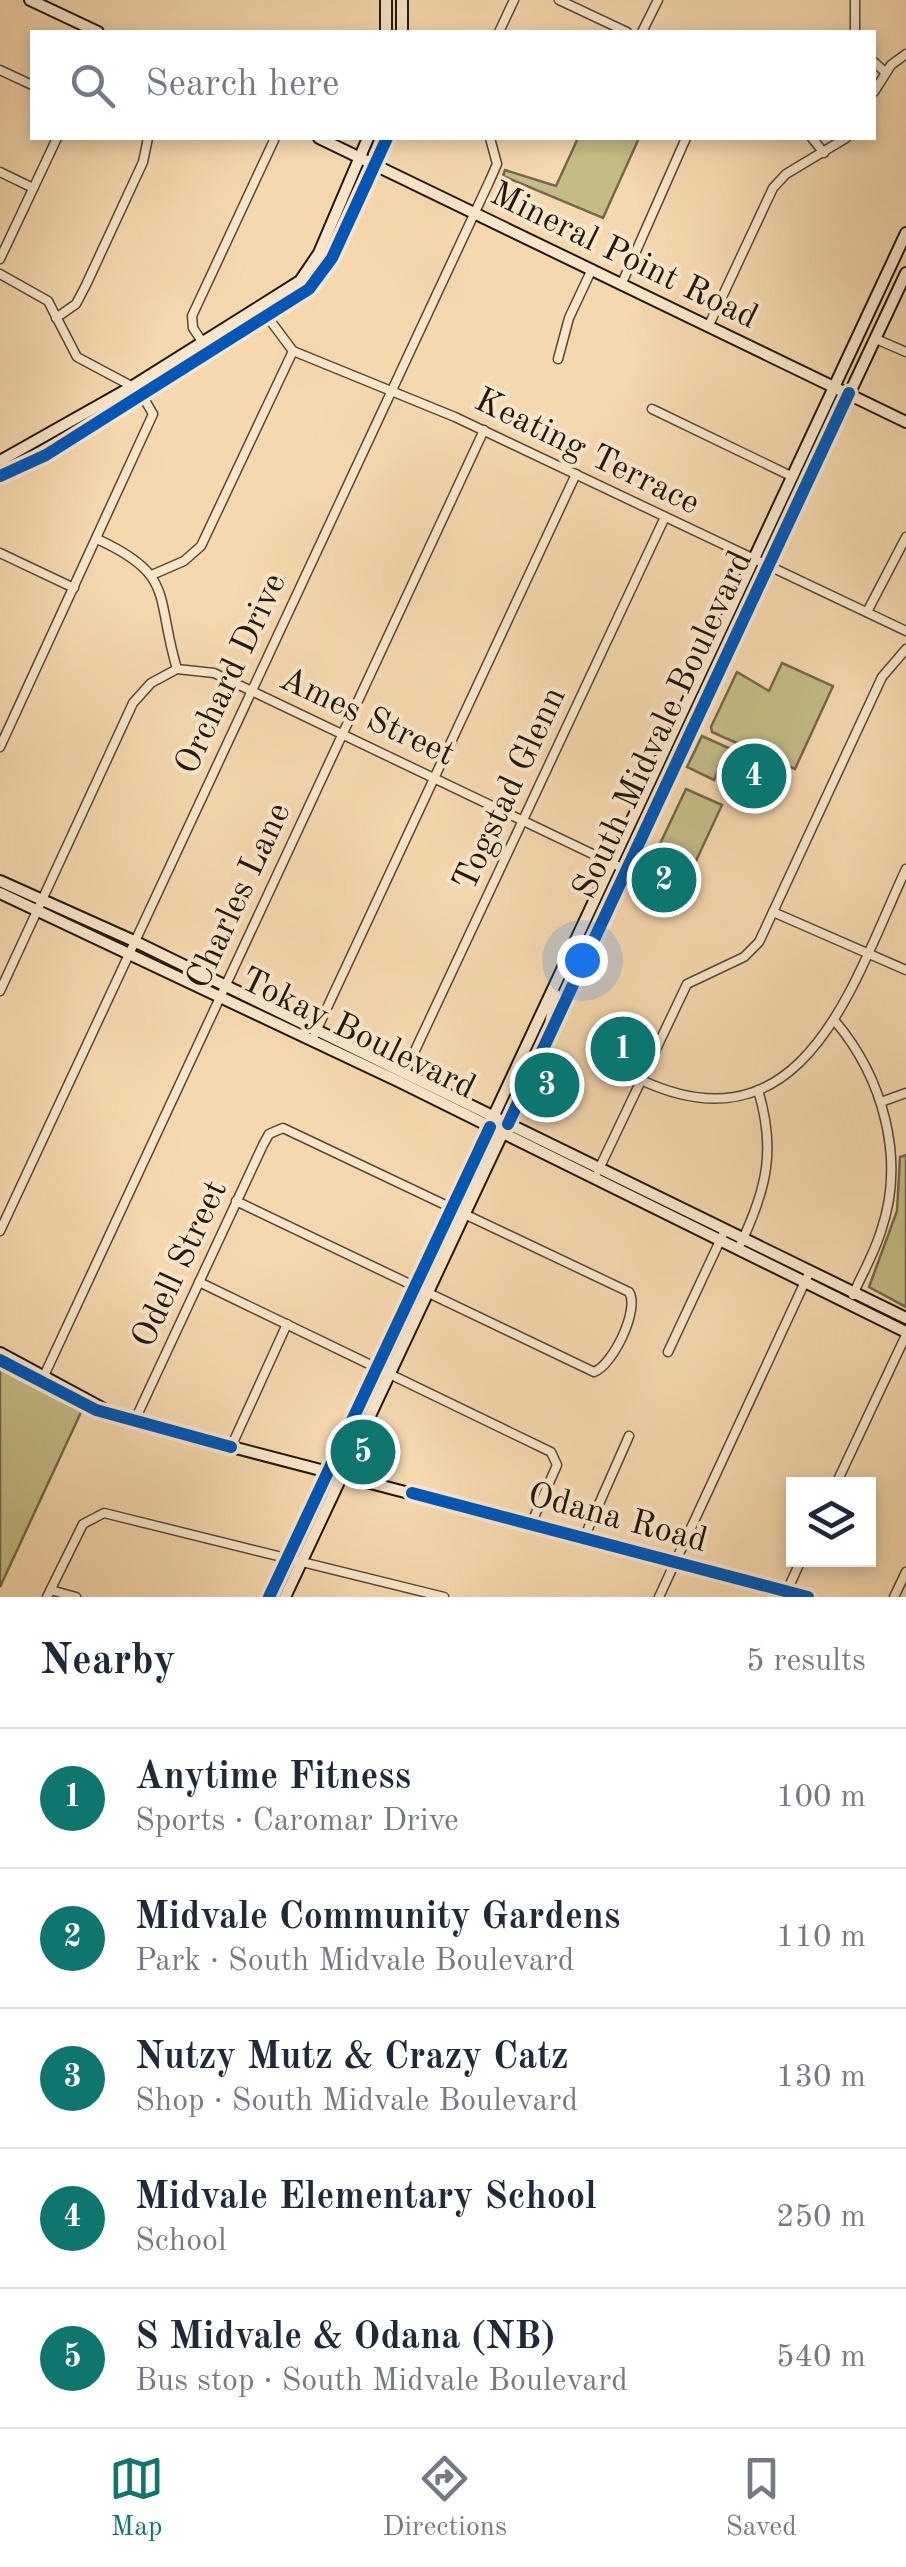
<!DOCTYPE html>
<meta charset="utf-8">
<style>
:root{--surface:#fff;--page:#f6f6f7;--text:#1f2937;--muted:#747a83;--line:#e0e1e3;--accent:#0f766e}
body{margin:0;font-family:"Old Standard TT",serif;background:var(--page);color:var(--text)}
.controls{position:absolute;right:30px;bottom:30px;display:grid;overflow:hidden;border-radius:0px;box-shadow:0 5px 15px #0003}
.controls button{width:90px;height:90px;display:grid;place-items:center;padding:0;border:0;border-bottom:2px solid var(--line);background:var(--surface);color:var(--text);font:50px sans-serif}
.you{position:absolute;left:582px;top:960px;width:35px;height:35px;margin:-25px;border:8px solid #fff;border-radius:50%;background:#1a73e8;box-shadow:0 0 0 15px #1a73e833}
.badge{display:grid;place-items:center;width:65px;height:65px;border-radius:50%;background:var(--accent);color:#fff;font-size:32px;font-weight:700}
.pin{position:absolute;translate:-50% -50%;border:5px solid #fff;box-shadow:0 2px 10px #0006}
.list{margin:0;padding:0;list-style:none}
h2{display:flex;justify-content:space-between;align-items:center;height:130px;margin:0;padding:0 40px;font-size:42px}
h2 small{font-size:32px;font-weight:400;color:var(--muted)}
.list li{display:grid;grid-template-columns:65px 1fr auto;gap:30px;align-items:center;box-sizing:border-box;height:140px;padding:0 40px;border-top:2px solid var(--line)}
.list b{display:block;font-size:38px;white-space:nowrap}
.list p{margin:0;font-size:32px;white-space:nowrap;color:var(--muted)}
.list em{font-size:32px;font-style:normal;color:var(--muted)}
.icon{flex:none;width:55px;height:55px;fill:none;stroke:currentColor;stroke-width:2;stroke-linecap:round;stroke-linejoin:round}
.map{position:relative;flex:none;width:906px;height:1597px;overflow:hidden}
.search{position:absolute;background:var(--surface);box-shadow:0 5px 15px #0003;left:30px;right:30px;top:30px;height:110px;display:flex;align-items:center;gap:25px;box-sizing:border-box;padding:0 35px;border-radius:0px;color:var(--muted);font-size:38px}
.sheet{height:830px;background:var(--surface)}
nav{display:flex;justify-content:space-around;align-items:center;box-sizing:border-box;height:140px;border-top:2px solid var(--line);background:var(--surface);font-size:28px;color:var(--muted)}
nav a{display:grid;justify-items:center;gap:5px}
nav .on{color:var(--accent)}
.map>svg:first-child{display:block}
.green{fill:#c3bc86;stroke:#726a4a;stroke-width:2.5}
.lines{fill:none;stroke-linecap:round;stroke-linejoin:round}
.street-casing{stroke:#564836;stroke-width:11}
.secondary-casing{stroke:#20180e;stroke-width:14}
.street{stroke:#f9e6ca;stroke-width:8}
.secondary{stroke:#f9e6ca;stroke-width:10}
.cycleway-casing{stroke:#f9e6ca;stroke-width:19}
.cycleway{stroke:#0057b8;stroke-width:12}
.labels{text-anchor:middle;stroke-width:8;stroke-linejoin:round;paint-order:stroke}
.street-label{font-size:35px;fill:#20180e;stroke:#f9e6ca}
</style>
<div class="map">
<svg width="906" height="1597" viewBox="0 0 906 1597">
<rect width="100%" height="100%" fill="#f6d8ae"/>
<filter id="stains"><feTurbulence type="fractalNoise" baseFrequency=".002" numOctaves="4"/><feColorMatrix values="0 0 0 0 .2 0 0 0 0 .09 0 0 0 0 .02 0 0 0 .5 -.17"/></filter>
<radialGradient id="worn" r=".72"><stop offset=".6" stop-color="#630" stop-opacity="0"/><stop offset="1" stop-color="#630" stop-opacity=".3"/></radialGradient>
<g class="green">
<path d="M578 138H639L603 218 503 176 505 170 556 186Z"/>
<path d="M782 663 833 686 795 769 712 732 711 727 737 672 769 691Z"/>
<path d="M702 736 742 754 732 767 722 762 714 780 687 767Z"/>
<path d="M686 789 722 805 695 863 659 846Z"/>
<path d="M647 861 690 882 682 900 638 879Z"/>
<path d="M906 1155V1307L869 1287 897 1211 900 1157Z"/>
<path d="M0 1366 82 1410 0 1587Z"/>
</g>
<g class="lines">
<defs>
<g id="street">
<path d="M559 0 627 32"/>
<path d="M499 32 514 0"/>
<path d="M642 32 658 0"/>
<path d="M855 32V0"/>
<path d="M874 62 885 72"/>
<path d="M0 70 32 85"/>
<path d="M874 92 891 65 906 54"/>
<path d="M812 138 824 153"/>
<path d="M0 172 33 188"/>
<path d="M0 259 57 138"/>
<path d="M0 274 48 301 77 357 139 390 153 414 0 747"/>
<path d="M622 283 686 138"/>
<path d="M260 307 293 351 455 417 906 631"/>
<path d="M56 318 76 304 86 285 143 162 148 138"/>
<path d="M709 325 773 188 786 174 846 138"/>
<path d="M876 339 906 352"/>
<path d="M205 346 193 328 192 316 275 138"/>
<path d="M558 359 569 318 592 269"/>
<path d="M652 409 793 477"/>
<path d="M97 539C176 575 155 596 177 669L214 673 626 870"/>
<path d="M0 553 74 588"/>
<path d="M154 574 184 561 201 546 293 351"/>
<path d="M867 612 906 537"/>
<path d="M773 912 906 970"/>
<path d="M0 991 133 703 151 683 177 669"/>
<path d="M835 1021C883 1078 906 1159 881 1231 874 1254 862 1274 853 1295"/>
<path d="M312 1040 576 474"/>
<path d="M404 1074 665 517"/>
<path d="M641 1080C805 1156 853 982 906 869"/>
<path d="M881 1102 906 1093"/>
<path d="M598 1171 687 984 744 957 759 942 882 677 906 649"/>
<path d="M0 1231 490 180 497 164 490 138"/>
<path d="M741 1243C767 1188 776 1149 758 1090"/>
<path d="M199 1282 551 1452 557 1465 531 1524"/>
<path d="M668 1352 725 1230"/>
<path d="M43 1378 484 430"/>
<path d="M134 1422 263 1145 269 1134 283 1128 629 1292C640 1309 613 1365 594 1372L236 1201"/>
<path d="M231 1447 287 1324"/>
<path d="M836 1484 906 1335"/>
<path d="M584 1538 629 1436"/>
<path d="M51 1590 76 1597"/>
<path d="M787 1591 801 1560"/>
<path d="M47 1597 83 1524 104 1513 444 1597"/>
<path d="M659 1597 810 1271"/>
<path d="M894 1597 906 1572"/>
</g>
<g id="secondary">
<path d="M30 0 98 32"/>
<path d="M386 32V0"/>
<path d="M402 32V0"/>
<path d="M319 138 906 422"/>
<path d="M0 461 133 386 300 281 319 253 368 138"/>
<path d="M0 476 46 455 309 289 332 258 387 138"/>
<path d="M0 881 134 941 906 1318"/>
<path d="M0 893 400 1082 906 1332"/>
<path d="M549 1031 555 994"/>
<path d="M0 1353 102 1408"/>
<path d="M0 1360 77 1403 121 1418 808 1597"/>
<path d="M269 1597 906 233"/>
<path d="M285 1597 906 273"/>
</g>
</defs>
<use href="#street" class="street-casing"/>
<use href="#secondary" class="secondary-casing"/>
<use href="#street" class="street"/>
<use href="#secondary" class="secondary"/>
<defs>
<g id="cycleway">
<path d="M0 476 46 455 309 289 332 258 387 138"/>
<path d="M508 1124 849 393"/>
<path d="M0 1360 96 1410 231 1447"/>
<path d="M412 1493 808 1597"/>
<path d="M269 1597 490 1127"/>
</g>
</defs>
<use href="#cycleway" class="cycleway-casing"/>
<use href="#cycleway" class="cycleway"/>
</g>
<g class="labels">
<g class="street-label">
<text transform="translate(625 254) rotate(26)" y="12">Mineral Point Road</text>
<text transform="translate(588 450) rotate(26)" y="12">Keating Terrace</text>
<text transform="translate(229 673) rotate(-65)" y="12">Orchard Drive</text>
<text transform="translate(368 715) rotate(25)" y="12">Ames Street</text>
<text transform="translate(661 724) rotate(-65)" y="12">South Midvale Boulevard</text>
<text transform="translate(508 788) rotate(-65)" y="12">Togstad Glenn</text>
<text transform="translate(237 895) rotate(-65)" y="12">Charles Lane</text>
<text transform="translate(359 1032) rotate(26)" y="12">Tokay Boulevard</text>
<text transform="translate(178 1263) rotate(-65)" y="12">Odell Street</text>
<text transform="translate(618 1516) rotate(15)" y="12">Odana Road</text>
</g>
</g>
<rect width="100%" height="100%" filter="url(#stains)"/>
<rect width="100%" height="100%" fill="url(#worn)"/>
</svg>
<div class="controls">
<button><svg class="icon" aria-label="layers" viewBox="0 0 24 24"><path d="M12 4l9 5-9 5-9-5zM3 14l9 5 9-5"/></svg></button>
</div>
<div class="you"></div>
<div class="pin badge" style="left:623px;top:1049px">1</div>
<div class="pin badge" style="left:664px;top:880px">2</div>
<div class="pin badge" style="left:547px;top:1085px">3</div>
<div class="pin badge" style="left:754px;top:776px">4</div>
<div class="pin badge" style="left:363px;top:1452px">5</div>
<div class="search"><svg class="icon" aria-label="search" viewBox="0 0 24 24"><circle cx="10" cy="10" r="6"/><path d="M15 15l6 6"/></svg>Search here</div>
</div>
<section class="sheet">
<h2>Nearby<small>5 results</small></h2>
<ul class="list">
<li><span class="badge">1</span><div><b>Anytime Fitness</b><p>Sports · Caromar Drive</p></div><em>100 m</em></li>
<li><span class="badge">2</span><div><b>Midvale Community Gardens</b><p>Park · South Midvale Boulevard</p></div><em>110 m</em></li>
<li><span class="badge">3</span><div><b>Nutzy Mutz &amp; Crazy Catz</b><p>Shop · South Midvale Boulevard</p></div><em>130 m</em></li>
<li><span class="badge">4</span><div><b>Midvale Elementary School</b><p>School</p></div><em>250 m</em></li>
<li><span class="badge">5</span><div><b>S Midvale &amp; Odana (NB)</b><p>Bus stop · South Midvale Boulevard</p></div><em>540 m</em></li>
</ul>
</section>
<nav>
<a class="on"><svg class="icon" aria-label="map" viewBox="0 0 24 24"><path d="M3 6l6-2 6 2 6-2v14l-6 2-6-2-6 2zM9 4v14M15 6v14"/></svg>Map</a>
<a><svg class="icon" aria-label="directions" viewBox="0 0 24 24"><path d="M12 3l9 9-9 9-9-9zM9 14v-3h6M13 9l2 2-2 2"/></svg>Directions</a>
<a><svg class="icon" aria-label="saved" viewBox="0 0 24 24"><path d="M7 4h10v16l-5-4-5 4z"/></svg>Saved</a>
</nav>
